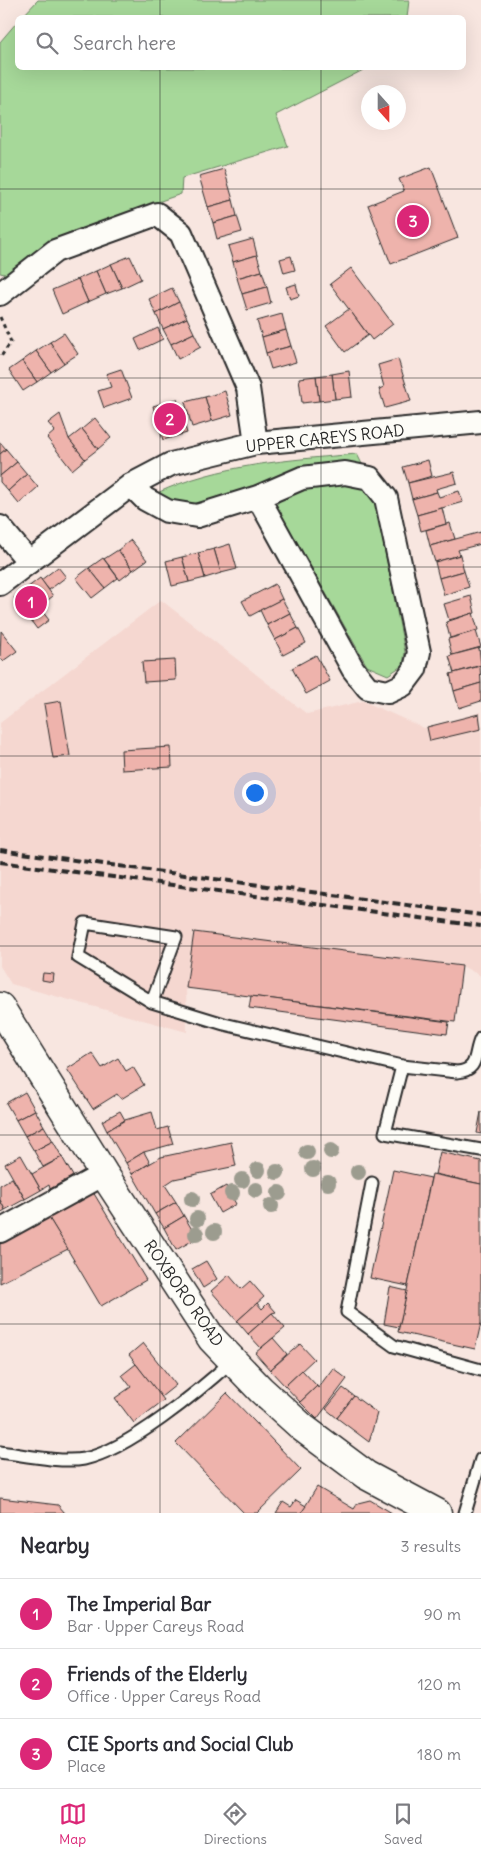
<!DOCTYPE html>
<meta charset="utf-8">
<style>
:root{--surface:#fff;--page:#f7f7f7;--text:#2b2b33;--muted:#7c7c81;--line:#e1e1e2;--accent:#db2777}
body{margin:0;font-family:Delius,sans-serif;background:var(--page);color:var(--text)}
.compass{position:absolute;left:361px;top:85px;width:45px;height:45px;border-radius:50%;background:var(--surface);box-shadow:0 5px 20px #0002;rotate:159deg}
.you{position:absolute;left:254px;top:792px;width:18px;height:18px;margin:-12px;border:4px solid #fff;border-radius:50%;background:#1a73e8;box-shadow:0 0 0 8px #1a73e833}
.badge{display:grid;place-items:center;width:32px;height:32px;border-radius:50%;background:var(--accent);color:#fff;font-size:16px;font-weight:700}
.pin{position:absolute;translate:-50% -50%;border:2px solid #fff;box-shadow:0 1px 5px #0006}
.list{margin:0;padding:0;list-style:none}
h2{display:flex;justify-content:space-between;align-items:center;height:65px;margin:0;padding:0 20px;font-size:21px}
h2 small{font-size:16px;font-weight:400;color:var(--muted)}
.list li{display:grid;grid-template-columns:32px 1fr auto;gap:15px;align-items:center;box-sizing:border-box;height:70px;padding:0 20px;border-top:1px solid var(--line)}
.list b{display:block;font-size:19px;white-space:nowrap}
.list p{margin:0;font-size:16px;white-space:nowrap;color:var(--muted)}
.list em{font-size:16px;font-style:normal;color:var(--muted)}
.icon{flex:none;width:28px;height:28px;fill:none;stroke:currentColor;stroke-width:2;stroke-linecap:round;stroke-linejoin:round}
.map{position:relative;flex:none;width:481px;height:1513px;overflow:hidden}
.search{position:absolute;background:var(--surface);box-shadow:0 5px 20px #0002;left:15px;right:15px;top:15px;height:55px;display:flex;align-items:center;gap:12px;box-sizing:border-box;padding:0 18px;border-radius:8px;color:var(--muted);font-size:19px}
.sheet{height:275px;background:var(--surface)}
nav{display:flex;justify-content:space-around;align-items:center;box-sizing:border-box;height:70px;border-top:1px solid var(--line);background:var(--surface);font-size:14px;color:var(--muted)}
nav a{display:grid;justify-items:center;gap:2px}
nav .on{color:var(--accent)}
.map>svg:first-child{display:block}
.built{fill:#f5d7d0}
.green{fill:#a6d899;stroke:#688262}
.building{fill:#eeb3ac;stroke:#2b2b2b}
.lines{fill:none;stroke-linecap:round;stroke-linejoin:round}
.lane-casing{stroke:#2b2b2b;stroke-width:15}
.street-casing{stroke:#2b2b2b;stroke-width:26}
.secondary-casing{stroke:#2b2b2b;stroke-width:31}
.path{stroke:#2b2b2b;stroke-width:3;stroke-dasharray:4 4;stroke-linecap:butt}
.lane{stroke:#fdfcf7;stroke-width:11}
.street{stroke:#fdfcf7;stroke-width:22}
.secondary{stroke:#fdfcf7;stroke-width:28}
.rail{stroke:#2b2b2b;stroke-width:4;stroke-dasharray:8 4;stroke-linecap:butt}
.tree{fill:#9c9c8f}
.grid{fill:none;stroke:#2b2b2b;stroke-width:1;stroke-opacity:0.55}
.labels{text-anchor:middle;stroke-width:4.5;stroke-linejoin:round;paint-order:stroke}
.street-label{font-size:16px;fill:#2b2b2b;stroke:#fdfcf7}
</style>
<div class="map">
<svg width="481" height="1513" viewBox="0 0 481 1513">
<rect width="100%" height="100%" fill="#f8e6e0"/>
<filter id="ink" filterUnits="userSpaceOnUse"><feTurbulence type="fractalNoise" baseFrequency=".02" numOctaves="2"/><feDisplacementMap in="SourceGraphic" scale="10" xChannelSelector="R" yChannelSelector="G"/><feConvolveMatrix kernelMatrix="1 2 1 2 8 2 1 2 1" color-interpolation-filters="sRGB"/></filter>
<g filter="url(#ink)">
<path class="built" d="M161 600 307 714 363 701 424 728 481 712V976L462 966 194 932 186 988 187 1032 11 984 0 966V723Z"/>
<g class="green">
<path d="M38 0H409L407 18 22 17Z"/>
<path d="M17 22 18 68H367L276 115 288 146 182 178 181 194 68 233 10 275 0 273V42Z"/>
<path d="M357 454 362 464 301 470 211 502 181 504 157 493C220 464 289 460 357 454Z"/>
<path d="M357 481 370 489 375 501 405 652 403 665 388 675 367 666 276 505C292 484 332 485 357 481Z"/>
</g>
<g class="building">
<path d="M431 167 458 238 391 264 368 205 404 191 399 179Z"/>
<path d="M224 169 233 200 208 207 199 176Z"/>
<path d="M233 200 237 216 213 223 208 207Z"/>
<path d="M237 216 242 232 217 239 213 223Z"/>
<path d="M253 239 257 255 233 262 228 246Z"/>
<path d="M257 255 262 271 237 278 233 262Z"/>
<path d="M130 256 141 279 122 288 111 264Z"/>
<path d="M291 256 295 270 284 273 280 259Z"/>
<path d="M111 264 122 288 106 294 96 271Z"/>
<path d="M351 268 393 324 372 340 330 284Z"/>
<path d="M96 271 106 294 88 302 78 279Z"/>
<path d="M262 271 267 287 242 294 237 278Z"/>
<path d="M78 279 88 302 62 314 52 290Z"/>
<path d="M296 284 299 296 290 299 286 287Z"/>
<path d="M267 287 271 303 247 310 242 294Z"/>
<path d="M172 288 179 302 156 314 149 299Z"/>
<path d="M179 302 187 318 163 329 156 314Z"/>
<path d="M349 309 368 335 345 352 326 326Z"/>
<path d="M282 314 286 330 262 337 257 321Z"/>
<path d="M187 318 194 333 171 344 163 329Z"/>
<path d="M158 328 163 339 140 350 135 339Z"/>
<path d="M286 330 291 346 266 353 262 337Z"/>
<path d="M64 333 78 354 64 363 50 342Z"/>
<path d="M194 333 201 347 178 359 171 344Z"/>
<path d="M50 342 64 363 51 372 36 351Z"/>
<path d="M291 346 296 362 271 369 266 353Z"/>
<path d="M36 351 51 372 37 382 22 361Z"/>
<path d="M398 359 411 401 385 408 379 389 384 387 378 365Z"/>
<path d="M22 361 37 382 23 391 9 370Z"/>
<path d="M121 369 132 398 104 408 98 391 111 387 106 374Z"/>
<path d="M349 371 352 397 335 399 332 374Z"/>
<path d="M332 374 335 399 319 401 316 376Z"/>
<path d="M316 376 319 401 302 403 299 378Z"/>
<path d="M225 391 232 415 212 421 205 397Z"/>
<path d="M205 397 212 421 192 427 185 402Z"/>
<path d="M177 399 187 433 163 440 153 406Z"/>
<path d="M60 414 69 439 85 459 72 470 47 438 55 431 48 423Z"/>
<path d="M95 418 111 438 98 449 82 429Z"/>
<path d="M82 429 98 449 85 459 69 439Z"/>
<path d="M0 442 6 449 0 454Z"/>
<path d="M6 449 17 462 0 476V454Z"/>
<path d="M428 460 432 476 408 483 403 467Z"/>
<path d="M17 462 27 474 8 491 0 482V476Z"/>
<path d="M454 472 457 483 436 489 437 492 412 499 408 483Z"/>
<path d="M27 474 38 487 19 504 8 491Z"/>
<path d="M459 491 463 502 417 515 412 499 437 492 439 497Z"/>
<path d="M442 508 446 524 421 531 417 515Z"/>
<path d="M450 523 455 539 430 546 426 530Z"/>
<path d="M481 532V544L458 550 460 555 435 562 430 546Z"/>
<path d="M131 540 147 560 133 570 118 550Z"/>
<path d="M230 544 237 569 221 573 214 549Z"/>
<path d="M214 549 221 573 205 578 198 553Z"/>
<path d="M118 550 133 570 120 580 104 559Z"/>
<path d="M198 553 205 578 189 582 182 557Z"/>
<path d="M460 555 464 571 439 578 435 562Z"/>
<path d="M182 557 189 582 172 586 166 561Z"/>
<path d="M103 558 118 578 105 588 89 568Z"/>
<path d="M58 567 66 577 49 590 41 580Z"/>
<path d="M89 568 105 588 92 598 76 578Z"/>
<path d="M464 571 469 587 444 595 439 578Z"/>
<path d="M40 578 53 596 39 607 49 620 37 629 14 598Z"/>
<path d="M275 584 282 599 250 616 242 601Z"/>
<path d="M471 596 475 613 449 620 444 604Z"/>
<path d="M282 599 290 613 267 625 260 610Z"/>
<path d="M290 613 298 628 275 640 267 625Z"/>
<path d="M473 613 478 630 450 638 446 622Z"/>
<path d="M298 628 306 643 283 655 275 640Z"/>
<path d="M1 631 17 651 3 661 0 657Z"/>
<path d="M476 631 481 647 452 655 448 639Z"/>
<path d="M479 648 481 665 454 673 449 656Z"/>
<path d="M316 655 330 681 306 694 292 668Z"/>
<path d="M175 660 176 680 144 682 142 662Z"/>
<path d="M480 666 481 683 454 691 450 674Z"/>
<path d="M481 683V701L459 708 454 691Z"/>
<path d="M61 701 70 756 53 758 44 704Z"/>
<path d="M479 714 481 729 430 741 427 727Z"/>
<path d="M171 747 172 767 122 770 121 750Z"/>
<path d="M194 932 462 966 455 1022 186 988Z"/>
<path d="M43 973 54 974 53 982 42 980Z"/>
<path d="M251 996 449 1022 447 1034 249 1008Z"/>
<path d="M92 1053 102 1068 118 1058 126 1071 133 1067 144 1085 121 1099 117 1094 93 1109 67 1069Z"/>
<path d="M25 1092 35 1110 16 1120 6 1103Z"/>
<path d="M35 1110 44 1126 25 1136 16 1120Z"/>
<path d="M120 1111 125 1120 107 1131 102 1121Z"/>
<path d="M152 1112 157 1130 168 1127 173 1144 144 1152 126 1163 107 1131 125 1120Z"/>
<path d="M481 1112V1134L477 1133Z"/>
<path d="M44 1126 53 1141 34 1151 25 1136Z"/>
<path d="M53 1141 62 1157 43 1167 34 1151Z"/>
<path d="M231 1142 236 1166 174 1179 165 1185 176 1202 155 1214 132 1174 161 1157Z"/>
<path d="M144 1152 150 1163 132 1174 126 1163Z"/>
<path d="M440 1152 481 1161V1184L435 1174Z"/>
<path d="M21 1155 41 1190 25 1199 5 1164Z"/>
<path d="M62 1157 73 1176 50 1189 49 1185 41 1190 32 1174Z"/>
<path d="M393 1170 431 1178 408 1286 370 1278Z"/>
<path d="M432 1174 481 1184V1323L475 1349 398 1332Z"/>
<path d="M12 1178 25 1199 5 1210 0 1200V1185Z"/>
<path d="M226 1186 236 1204 220 1213 210 1195Z"/>
<path d="M93 1192 146 1280 101 1306 49 1218Z"/>
<path d="M0 1200 5 1210 0 1213Z"/>
<path d="M176 1202 184 1216 164 1228 155 1214Z"/>
<path d="M184 1216 197 1238 176 1250 164 1228Z"/>
<path d="M49 1218 68 1249 0 1283V1244Z"/>
<path d="M206 1261 217 1279 203 1288 192 1269Z"/>
<path d="M229 1275 241 1289 250 1281 264 1297 237 1321 211 1291Z"/>
<path d="M390 1287 407 1291 399 1327 384 1324Z"/>
<path d="M257 1303 262 1309 268 1303 276 1312 272 1313 248 1334 237 1321Z"/>
<path d="M272 1313 285 1328 261 1348 248 1334Z"/>
<path d="M273 1338 287 1354 270 1370 255 1353Z"/>
<path d="M143 1343 176 1385 161 1397 129 1355Z"/>
<path d="M300 1344 314 1359 285 1386 270 1370Z"/>
<path d="M136 1364 164 1400 134 1423 115 1398 131 1387 122 1375Z"/>
<path d="M333 1368 347 1379 317 1419 300 1402 317 1386 318 1388Z"/>
<path d="M302 1370 317 1386 300 1402 285 1386Z"/>
<path d="M343 1388 354 1396 337 1418 326 1409Z"/>
<path d="M227 1393 301 1470 257 1513H244L176 1443Z"/>
<path d="M354 1396 377 1413 369 1442 337 1418Z"/>
<path d="M317 1487 354 1509 358 1503 370 1500 392 1513H301Z"/>
<path d="M0 1498 58 1505 65 1513H0Z"/>
<path d="M296 1500 306 1506 301 1513H276L283 1502 291 1507Z"/>
</g>
<g class="lines">
<defs>
<g id="lane">
<path d="M152 1002 176 937 85 923 78 957 152 1002 224 1024 402 1066 457 1072C480 1070 473 1053 481 1038"/>
<path d="M402 1066 385 1133 481 1150"/>
<path d="M372 1183 347 1312 394 1346 481 1370"/>
<path d="M0 1452C23 1455 62 1463 84 1459 128 1450 199 1391 233 1360"/>
<path d="M465 1513 481 1459"/>
</g>
<g id="street">
<path d="M0 294 55 251 157 214 181 233 248 388 256 443"/>
<path d="M131 485 145 499 167 511 197 516 258 497 302 478 345 473 370 478 386 498 419 652 415 669 403 685 388 692 368 688 353 669 258 497"/>
<path d="M0 527 29 562"/>
<path d="M0 584 131 485 171 464 256 443 481 422"/>
<path d="M0 1231 104 1174"/>
</g>
<path id="secondary" d="M0 1007 104 1174 212 1339 261 1390 303 1428 366 1475 437 1513"/>
</defs>
<use href="#lane" class="lane-casing"/>
<use href="#street" class="street-casing"/>
<use href="#secondary" class="secondary-casing"/>
<path class="path" d="M0 317 11 342 0 358"/>
<use href="#lane" class="lane"/>
<use href="#street" class="street"/>
<use href="#secondary" class="secondary"/>
<g class="rail">
<path d="M0 850 481 915"/>
<path d="M0 862 481 926"/>
</g>
</g>
<g class="tree">
<circle cx="331" cy="1151" r="8"/>
<circle cx="307" cy="1152" r="8"/>
<circle cx="313" cy="1169" r="8"/>
<circle cx="258" cy="1170" r="8"/>
<circle cx="277" cy="1172" r="8"/>
<circle cx="358" cy="1172" r="8"/>
<circle cx="242" cy="1180" r="8"/>
<circle cx="328" cy="1183" r="8"/>
<circle cx="256" cy="1190" r="8"/>
<circle cx="232" cy="1193" r="8"/>
<circle cx="279" cy="1193" r="8"/>
<circle cx="192" cy="1199" r="8"/>
<circle cx="271" cy="1206" r="8"/>
<circle cx="197" cy="1219" r="8"/>
<circle cx="214" cy="1232" r="8"/>
<circle cx="196" cy="1234" r="8"/>
</g>
</g>
<path class="grid" d="M160 0V18M321 0V18M160 68V1513M321 68V1513M0 189H481M0 378H481M0 567H481M0 756H481M0 946H481M0 1135H481M0 1324H481"/>
<g class="labels">
<g class="street-label">
<text transform="translate(325 438) rotate(-6)" y="6">UPPER CAREYS ROAD</text>
<text transform="translate(184 1293) rotate(55)" y="6">ROXBORO ROAD</text>
</g>
</g>
</svg>
<svg class="compass" viewBox="-18 -18 36 36"><path d="M0-13l5 13h-10z" fill="#e53935"/><path d="M0 13l5-13h-10z" fill="#7c7c81"/></svg>
<div class="you"></div>
<div class="pin badge" style="left:31px;top:602px">1</div>
<div class="pin badge" style="left:170px;top:419px">2</div>
<div class="pin badge" style="left:413px;top:221px">3</div>
<div class="search"><svg class="icon" aria-label="search" viewBox="0 0 24 24"><circle cx="10" cy="10" r="6"/><path d="M15 15l6 6"/></svg>Search here</div>
</div>
<section class="sheet">
<h2>Nearby<small>3 results</small></h2>
<ul class="list">
<li><span class="badge">1</span><div><b>The Imperial Bar</b><p>Bar · Upper Careys Road</p></div><em>90 m</em></li>
<li><span class="badge">2</span><div><b>Friends of the Elderly</b><p>Office · Upper Careys Road</p></div><em>120 m</em></li>
<li><span class="badge">3</span><div><b>CIE Sports and Social Club</b><p>Place</p></div><em>180 m</em></li>
</ul>
</section>
<nav>
<a class="on"><svg class="icon" aria-label="map" viewBox="0 0 24 24"><path d="M3 6l6-2 6 2 6-2v14l-6 2-6-2-6 2zM9 4v14M15 6v14"/></svg>Map</a>
<a><svg class="icon" aria-label="directions" viewBox="0 0 24 24"><path d="M12 3l9 9-9 9-9-9zM9 14v-3h6M13 9l2 2-2 2"/></svg>Directions</a>
<a><svg class="icon" aria-label="saved" viewBox="0 0 24 24"><path d="M7 4h10v16l-5-4-5 4z"/></svg>Saved</a>
</nav>
